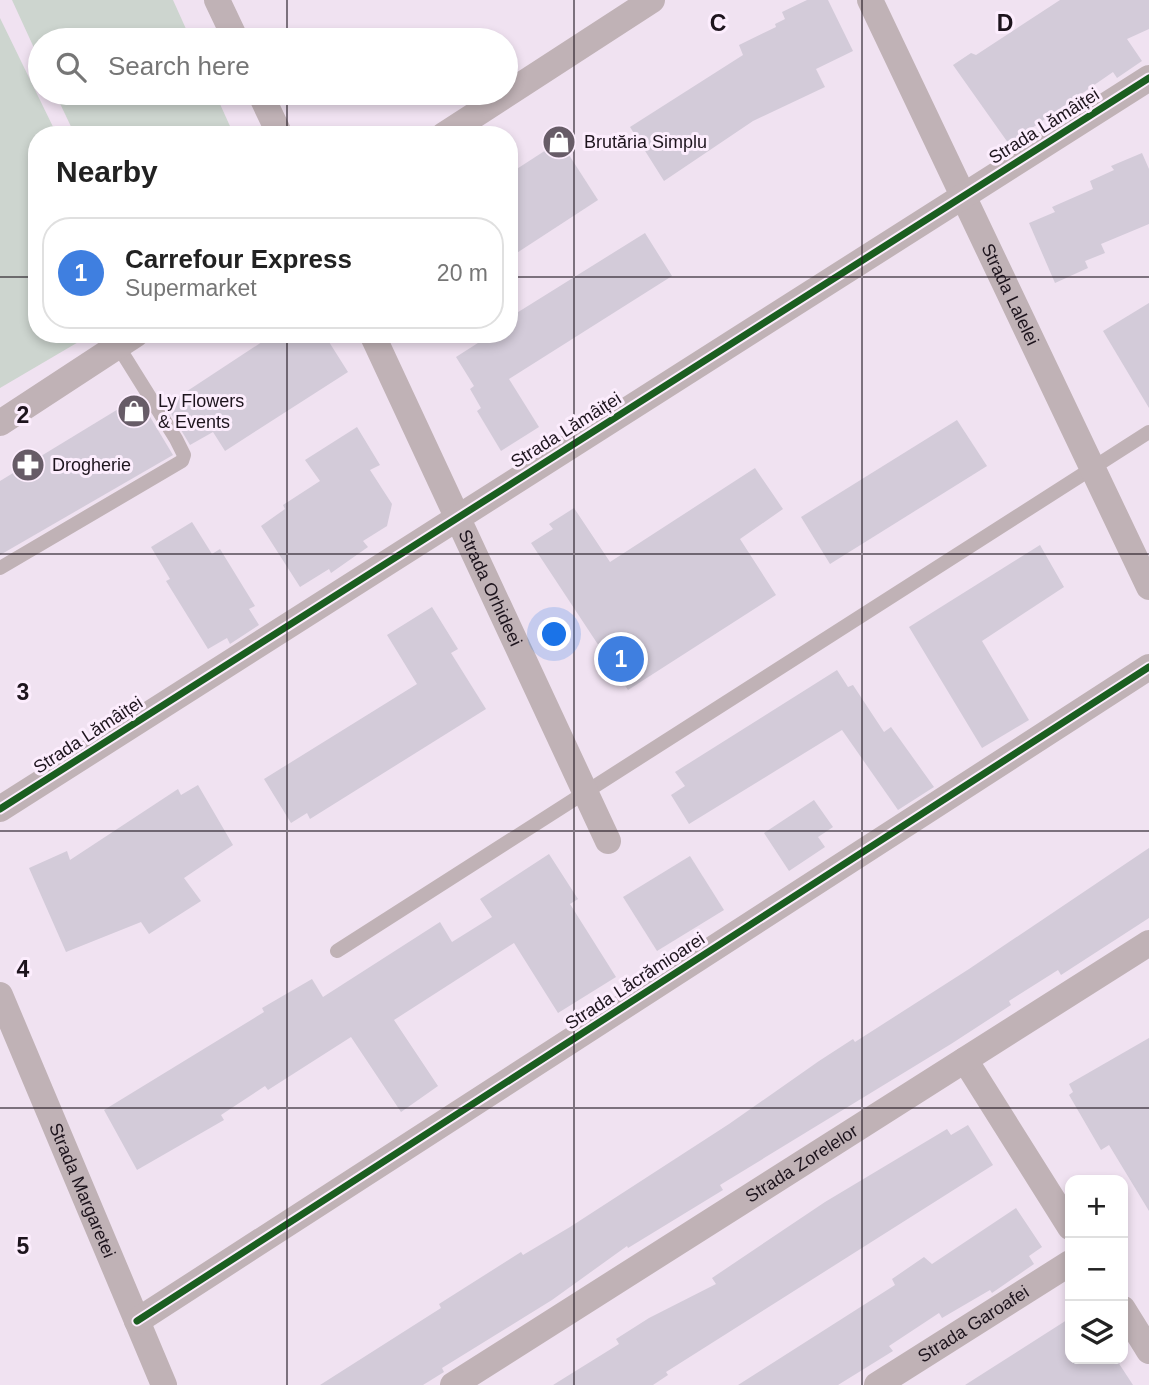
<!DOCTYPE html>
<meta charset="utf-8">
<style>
:root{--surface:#fff;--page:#f6f6f6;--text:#222;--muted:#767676;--line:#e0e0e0;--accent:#ea580c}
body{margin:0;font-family:Helvetica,sans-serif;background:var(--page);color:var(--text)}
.controls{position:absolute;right:21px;bottom:21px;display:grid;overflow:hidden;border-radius:14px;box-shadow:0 4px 10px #0003}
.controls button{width:63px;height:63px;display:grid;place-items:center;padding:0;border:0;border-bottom:2px solid var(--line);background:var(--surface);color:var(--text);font:35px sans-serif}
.you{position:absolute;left:555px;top:635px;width:24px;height:24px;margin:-18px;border:5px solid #fff;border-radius:50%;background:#1a73e8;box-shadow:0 0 0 10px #1a73e833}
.badge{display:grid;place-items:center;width:46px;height:46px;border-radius:50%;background:var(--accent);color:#fff;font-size:23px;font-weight:700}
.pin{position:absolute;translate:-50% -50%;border:4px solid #fff;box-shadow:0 2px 7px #0006}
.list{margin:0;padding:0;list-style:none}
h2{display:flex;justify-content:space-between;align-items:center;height:91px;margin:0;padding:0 28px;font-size:30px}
h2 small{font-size:23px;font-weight:400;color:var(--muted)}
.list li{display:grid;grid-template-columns:46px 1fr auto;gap:21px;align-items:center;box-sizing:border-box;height:112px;margin:0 14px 14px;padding:0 14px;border:2px solid var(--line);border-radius:28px}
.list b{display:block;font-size:26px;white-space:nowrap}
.list p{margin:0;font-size:23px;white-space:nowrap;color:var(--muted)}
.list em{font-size:23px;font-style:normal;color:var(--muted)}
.icon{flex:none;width:38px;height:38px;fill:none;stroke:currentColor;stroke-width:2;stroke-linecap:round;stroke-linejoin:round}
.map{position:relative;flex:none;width:1149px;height:1385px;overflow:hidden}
.search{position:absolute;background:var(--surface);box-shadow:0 4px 10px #0003;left:28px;top:28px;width:490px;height:77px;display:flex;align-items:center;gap:18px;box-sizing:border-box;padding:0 24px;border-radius:38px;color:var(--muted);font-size:26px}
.panel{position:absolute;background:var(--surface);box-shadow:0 4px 10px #0003;left:28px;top:126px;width:490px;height:217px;border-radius:28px}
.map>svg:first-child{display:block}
.green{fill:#cdd5cf}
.building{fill:#d3cbd9}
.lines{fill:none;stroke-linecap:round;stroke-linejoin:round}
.lane{stroke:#c0b2b6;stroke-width:14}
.street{stroke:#c0b2b6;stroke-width:26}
.cycleway-casing{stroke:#fcedfd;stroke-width:11}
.cycleway{stroke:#1b5e20;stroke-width:7}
.grid{fill:none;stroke:#1d141d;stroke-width:2;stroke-opacity:0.55}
.labels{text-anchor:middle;stroke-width:6;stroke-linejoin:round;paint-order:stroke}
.street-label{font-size:18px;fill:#1d141d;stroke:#fcedfd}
.poi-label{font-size:18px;fill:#1d141d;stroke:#fcedfd;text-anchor:start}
.grid-label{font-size:23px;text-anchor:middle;font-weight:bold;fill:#1d141d;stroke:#fcedfd;stroke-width:6;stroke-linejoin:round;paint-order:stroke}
</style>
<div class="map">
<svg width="1149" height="1385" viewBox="0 0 1149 1385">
<rect width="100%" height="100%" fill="#f0e2f1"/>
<g class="green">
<path d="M12 0H173L191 40H40V61Z"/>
<path d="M0 18 57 135H37V334H92L0 388Z"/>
<path d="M55 93H215L234 135H75Z"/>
</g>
<g class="building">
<path d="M807 0H828L853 51 816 69 825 87 753 121 664 181 630 127 743 55 739 45 776 27 775 24 785 19 782 12Z"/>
<path d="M1060 0H1149V29L1127 39 1142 61 1117 78 1113 72 1032 128 1035 132 1011 147 953 65 971 53 976 55Z"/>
<path d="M560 141 598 200 509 258V174Z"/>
<path d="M1142 153 1149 169V224L1101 244 1105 253 1085 261 1088 268 1055 283 1029 223 1055 212 1052 207 1093 189 1090 181 1114 170 1111 166Z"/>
<path d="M645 233 672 276 509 379 539 427 501 451 477 411 481 408 470 389 474 386 456 357 492 334H509V323L517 318 515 314Z"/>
<path d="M1149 303V408L1103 331Z"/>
<path d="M274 334H324L348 372 225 451 213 432 190 445 166 405Z"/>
<path d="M138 397 173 455 0 555V481Z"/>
<path d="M957 420 987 466 830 564 801 517Z"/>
<path d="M357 427 380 465 370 470 392 504 387 526 363 541 368 547 331 573 329 569 300 587 261 526 285 509 283 505 320 481 305 460Z"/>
<path d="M755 468 783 509 740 539 776 595 628 690 531 543 553 529 549 524 574 508 610 562Z"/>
<path d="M192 522 212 554 220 549 255 606 249 609 259 625 230 644 227 638 208 649 166 581 170 579 151 547Z"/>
<path d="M1040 545 1064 587 982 641 1029 720 982 748 909 627Z"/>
<path d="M432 607 458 649 451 653 486 709 310 819 307 813 291 823 264 779 417 684 387 635Z"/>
<path d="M837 670 848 687 853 685 884 732 891 727 934 787 898 810 842 730 689 824 671 795 685 786 675 772Z"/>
<path d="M198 785 233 845 184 878 201 901 149 934 141 922 66 952 29 868 67 851 70 860 178 789 181 795Z"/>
<path d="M814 800 833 827 818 837 825 847 789 871 764 833Z"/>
<path d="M1149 848V918L1061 975 1058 970 1009 1001 1011 1005 951 1044 720 1185 723 1190 628 1248 627 1246 552 1300 442 1368 444 1372 423 1385H320L441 1308 439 1304 521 1252 523 1255 570 1227 729 1124 819 1061 853 1039 855 1042 969 969Z"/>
<path d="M549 854 578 899 570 904 616 977 558 1013 514 943 394 1020 438 1086 401 1112 351 1037 268 1090 265 1086 221 1115 224 1120 137 1170 104 1110 264 1012 262 1008 312 979 323 997 440 922 452 942 492 917 480 899Z"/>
<path d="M690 856 724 910 657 951 623 897Z"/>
<path d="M1149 1038V1211L1109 1145 1101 1150 1069 1095 1073 1092 1069 1084Z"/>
<path d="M968 1125 993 1165 666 1372 668 1375 653 1385H553L619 1344 616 1339 649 1318 716 1284 712 1278 825 1202 947 1129 951 1135Z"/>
<path d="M1016 1208 1042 1247 1029 1256 1034 1264 992 1293 990 1290 942 1318 939 1313 889 1346 893 1351 838 1385H738L895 1285 892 1279 924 1257 932 1264Z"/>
<path d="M1070 1318V1359H1116L1133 1385H965Z"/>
</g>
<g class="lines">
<g class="lane">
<path d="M0 568 182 461 184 455 176 439 118 346"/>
<path d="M337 951 1149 432"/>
</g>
<g class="street">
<path d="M217 0 236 40"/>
<path id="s1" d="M870 0 1149 587"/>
<path d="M260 93 280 135"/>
<path d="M444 135 652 0"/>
<path id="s2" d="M372 334 608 841"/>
<path d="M0 423 136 334"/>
<path d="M0 809 1149 78"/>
<path id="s3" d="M0 995 164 1385"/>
<path d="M965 1060 1070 1227"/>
<path d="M1123 1309 1149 1351"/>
<path d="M137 1321 1149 667"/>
<path id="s4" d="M453 1385 1149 943"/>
<path id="s5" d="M877 1385 1070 1263"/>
</g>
<defs>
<g id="cycleway">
<path d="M0 809 1149 78"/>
<path d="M137 1321 1149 667"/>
</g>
</defs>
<use href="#cycleway" class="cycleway-casing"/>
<use href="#cycleway" class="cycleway"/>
</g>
<path class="grid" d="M287 0V40M574 0V1385M862 0V1385M287 93V135M0 277H37M509 277H1149M287 334V1385M0 554H1149M0 831H1149M0 1108H1149"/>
<defs>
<symbol id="shop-disc" viewBox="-11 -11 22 22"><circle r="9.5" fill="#675c67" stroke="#fcedfd"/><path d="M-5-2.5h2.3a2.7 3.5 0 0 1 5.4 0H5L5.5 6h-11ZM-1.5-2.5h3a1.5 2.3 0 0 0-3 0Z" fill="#fff"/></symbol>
<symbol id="pharmacy-disc" viewBox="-11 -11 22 22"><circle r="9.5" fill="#675c67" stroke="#fcedfd"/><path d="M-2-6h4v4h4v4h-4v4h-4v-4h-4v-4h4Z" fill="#fff"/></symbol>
</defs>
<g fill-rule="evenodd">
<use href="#shop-disc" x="540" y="123" width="38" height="38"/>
<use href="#shop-disc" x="115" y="392" width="38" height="38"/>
<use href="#pharmacy-disc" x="9" y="446" width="38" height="38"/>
</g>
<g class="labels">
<g class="street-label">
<text transform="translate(1044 126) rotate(-32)" y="6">Strada Lămâiței</text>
<text dy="6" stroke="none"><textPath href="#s1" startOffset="326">Strada Lalelei</textPath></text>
<text transform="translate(566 430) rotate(-32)" y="6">Strada Lămâiței</text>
<text dy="6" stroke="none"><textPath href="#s2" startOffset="280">Strada Orhideei</textPath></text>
<text transform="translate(88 735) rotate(-33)" y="6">Strada Lămâiței</text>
<text transform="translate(635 981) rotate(-33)" y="6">Strada Lăcrămioarei</text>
<text dy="6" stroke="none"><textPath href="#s4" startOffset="413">Strada Zorelelor</textPath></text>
<text dy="6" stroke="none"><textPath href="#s3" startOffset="212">Strada Margaretei</textPath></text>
<text dy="6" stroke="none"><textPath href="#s5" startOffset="114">Strada Garoafei</textPath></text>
</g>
<g class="poi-label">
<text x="584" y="148">Brutăria Simplu</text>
<text x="158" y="407">Ly Flowers<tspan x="158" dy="21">&amp; Events</tspan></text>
<text x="52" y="471">Drogherie</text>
</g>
</g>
<g class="grid-label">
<text x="718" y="31">C</text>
<text x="1005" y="31">D</text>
<text x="23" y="423">2</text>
<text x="23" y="700">3</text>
<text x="23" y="977">4</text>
<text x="23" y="1254">5</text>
</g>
</svg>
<div class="controls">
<button>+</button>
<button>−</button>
<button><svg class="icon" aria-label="layers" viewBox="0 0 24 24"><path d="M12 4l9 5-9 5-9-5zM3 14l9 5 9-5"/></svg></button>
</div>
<div class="you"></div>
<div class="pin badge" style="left:621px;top:659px;background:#3f7fe0">1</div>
<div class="search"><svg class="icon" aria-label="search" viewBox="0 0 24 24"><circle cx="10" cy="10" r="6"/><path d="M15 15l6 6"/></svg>Search here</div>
<section class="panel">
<h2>Nearby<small></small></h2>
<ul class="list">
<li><span class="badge" style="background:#3f7fe0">1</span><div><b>Carrefour Express</b><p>Supermarket</p></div><em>20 m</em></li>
</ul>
</section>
</div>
